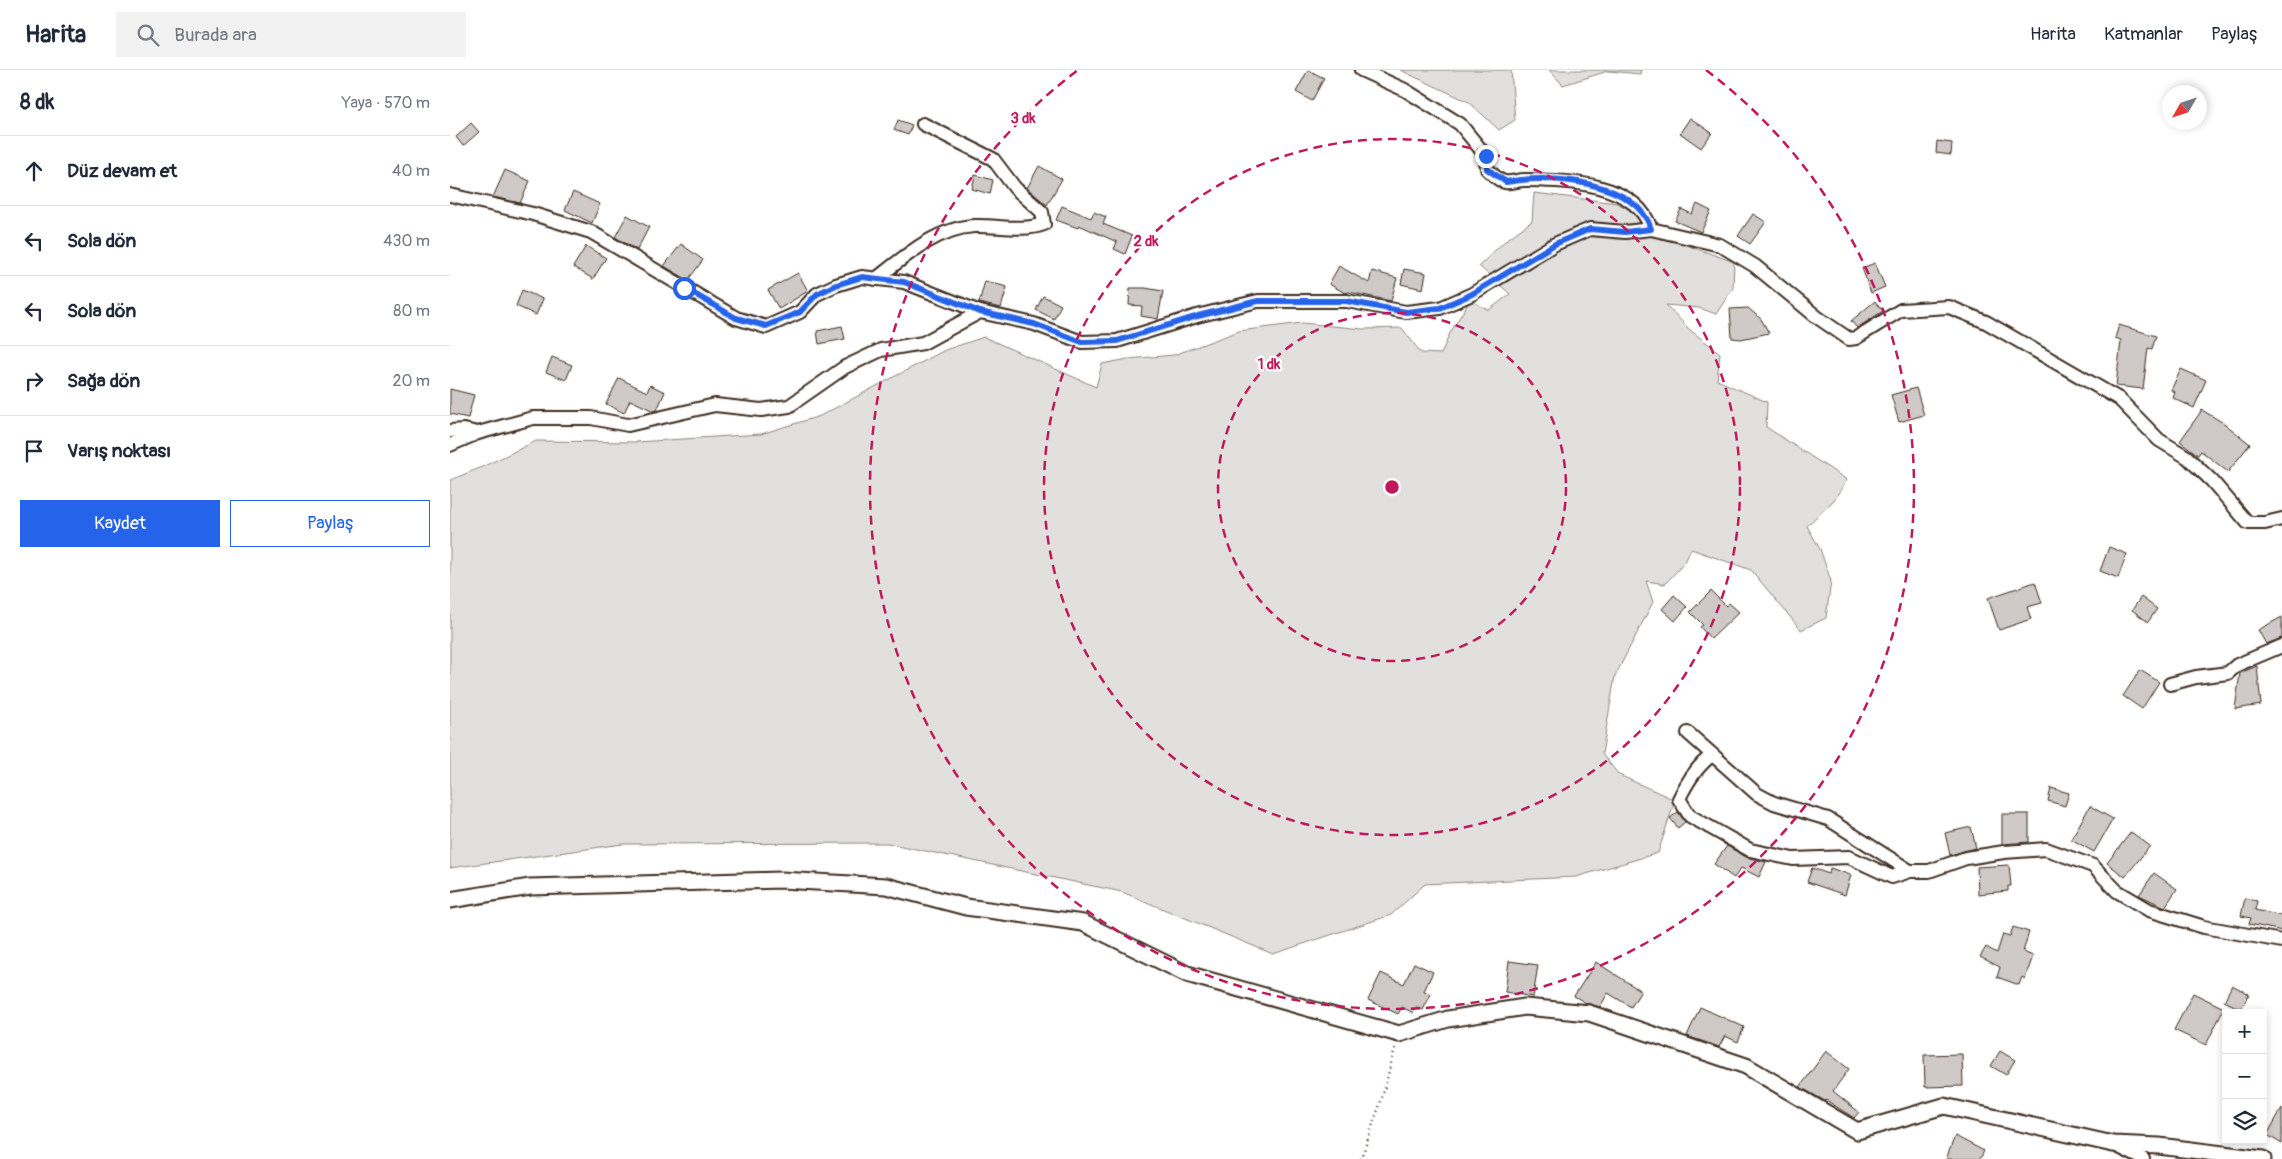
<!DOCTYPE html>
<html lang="tr">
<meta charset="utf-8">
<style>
:root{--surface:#fff;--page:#f2f2f3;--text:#1f2937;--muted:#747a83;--line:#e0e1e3;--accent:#2563eb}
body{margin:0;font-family:Pangolin,sans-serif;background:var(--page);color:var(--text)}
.controls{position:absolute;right:15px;bottom:15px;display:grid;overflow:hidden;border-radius:0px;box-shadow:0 2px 8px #0003}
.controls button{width:45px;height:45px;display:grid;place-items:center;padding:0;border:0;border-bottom:1px solid var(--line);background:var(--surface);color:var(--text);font:25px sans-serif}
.compass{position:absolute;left:1712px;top:15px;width:45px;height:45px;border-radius:50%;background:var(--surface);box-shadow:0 2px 8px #0003;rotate:231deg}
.stop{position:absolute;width:15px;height:15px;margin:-11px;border:4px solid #2563eb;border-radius:50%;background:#fff}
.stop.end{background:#2563eb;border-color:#fff;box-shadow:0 1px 5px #0008}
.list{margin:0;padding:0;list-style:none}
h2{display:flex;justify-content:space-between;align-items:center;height:65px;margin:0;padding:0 20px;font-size:21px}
h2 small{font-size:16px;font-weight:400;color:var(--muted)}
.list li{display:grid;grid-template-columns:32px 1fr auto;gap:15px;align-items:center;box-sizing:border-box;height:70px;padding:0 20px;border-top:1px solid var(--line)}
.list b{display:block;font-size:19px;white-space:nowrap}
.list em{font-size:16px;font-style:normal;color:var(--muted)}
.actions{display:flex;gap:10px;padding:15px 20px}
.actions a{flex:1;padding:11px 0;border:1px solid var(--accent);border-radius:0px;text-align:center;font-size:18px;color:var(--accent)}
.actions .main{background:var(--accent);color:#fff}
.icon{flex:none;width:28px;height:28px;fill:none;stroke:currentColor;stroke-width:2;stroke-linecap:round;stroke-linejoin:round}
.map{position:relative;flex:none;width:1832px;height:1089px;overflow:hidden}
header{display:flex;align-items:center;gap:30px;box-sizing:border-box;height:70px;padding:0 25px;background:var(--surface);border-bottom:1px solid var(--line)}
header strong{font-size:24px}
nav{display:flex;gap:28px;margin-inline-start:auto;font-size:18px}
.search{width:350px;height:45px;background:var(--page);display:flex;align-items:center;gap:12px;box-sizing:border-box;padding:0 18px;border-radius:0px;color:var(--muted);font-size:19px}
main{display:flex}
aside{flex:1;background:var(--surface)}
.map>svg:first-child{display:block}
.green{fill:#e2e0de;stroke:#8e857e}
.building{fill:#cfcac7;stroke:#3b2a1e}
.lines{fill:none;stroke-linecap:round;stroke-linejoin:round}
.minor-casing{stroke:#3b2a1e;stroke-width:16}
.tertiary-casing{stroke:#3b2a1e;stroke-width:19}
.path{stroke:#3b2a1e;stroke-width:2.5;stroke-dasharray:1 4;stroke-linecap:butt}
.minor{stroke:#fff;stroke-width:12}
.tertiary{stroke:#fff;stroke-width:15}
.route{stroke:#2563eb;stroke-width:6}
.ring{fill:none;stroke:#c2185b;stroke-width:2.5;stroke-dasharray:9 6}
.centre{fill:#c2185b;stroke:#fff;stroke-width:2.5}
.ring-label{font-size:15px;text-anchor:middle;font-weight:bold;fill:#c2185b;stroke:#fff;stroke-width:4.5;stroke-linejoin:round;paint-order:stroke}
</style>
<header>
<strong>Harita</strong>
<div class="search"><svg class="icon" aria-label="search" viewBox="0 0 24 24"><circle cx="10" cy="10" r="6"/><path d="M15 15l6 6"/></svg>Burada ara</div>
<nav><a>Harita</a><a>Katmanlar</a><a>Paylaş</a></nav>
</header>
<main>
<aside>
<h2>8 dk<small>Yaya · 570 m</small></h2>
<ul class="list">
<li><svg class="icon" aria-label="ahead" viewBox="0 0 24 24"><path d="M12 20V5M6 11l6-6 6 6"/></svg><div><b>Düz devam et</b></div><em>40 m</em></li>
<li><svg class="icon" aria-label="left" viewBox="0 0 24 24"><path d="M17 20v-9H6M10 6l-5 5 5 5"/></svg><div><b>Sola dön</b></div><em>430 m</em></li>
<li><svg class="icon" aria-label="left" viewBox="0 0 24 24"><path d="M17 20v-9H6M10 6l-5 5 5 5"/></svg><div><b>Sola dön</b></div><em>80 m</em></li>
<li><svg class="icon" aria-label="right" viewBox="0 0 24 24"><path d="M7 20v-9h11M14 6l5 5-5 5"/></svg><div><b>Sağa dön</b></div><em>20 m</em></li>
<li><svg class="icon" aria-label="arrive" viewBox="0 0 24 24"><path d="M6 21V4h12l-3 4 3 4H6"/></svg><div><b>Varış noktası</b></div></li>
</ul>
<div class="actions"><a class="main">Kaydet</a><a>Paylaş</a></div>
</aside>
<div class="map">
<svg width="1832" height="1089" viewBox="0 0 1832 1089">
<rect width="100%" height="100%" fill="#fff"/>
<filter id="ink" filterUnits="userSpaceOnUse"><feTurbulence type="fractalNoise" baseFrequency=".02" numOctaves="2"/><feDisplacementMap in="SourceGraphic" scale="10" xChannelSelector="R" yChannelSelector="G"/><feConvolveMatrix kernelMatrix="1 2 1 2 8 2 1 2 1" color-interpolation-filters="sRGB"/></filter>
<g filter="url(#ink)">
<g class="green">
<path d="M950 0H1061L1065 50 1049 60 1019 32Z"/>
<path d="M1099 0H1191L1190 4 1158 1 1113 15Z"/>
<path d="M1084 123 1167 133 1191 146 1192 165 1211 166 1284 192 1283 218 1266 244 1249 238 1216 235 1240 260 1270 283 1267 310 1317 332 1316 357 1397 410 1384 430 1357 456 1370 479 1381 511 1376 548 1351 560 1301 500 1241 479 1235 492 1215 514 1196 511 1203 532 1165 606 1152 684 1169 705 1225 730 1208 783 1126 807 975 814 941 845 823 884 672 822 437 773 173 774 0 798V410L30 398 86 371 186 372 311 364 370 346 495 280 534 267 646 317 652 294 678 289 724 285 789 261 852 253 913 259 952 258 971 283 991 284 1000 263 1020 230 1039 240 1060 224 1029 196 1056 170 1082 151Z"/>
</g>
<g class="building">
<path d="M858 0 874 8 862 31 846 22Z"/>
<path d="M1240 48 1262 63 1251 78 1230 63Z"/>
<path d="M448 50 462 55 458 65 444 60Z"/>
<path d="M21 53 29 62 13 76 6 67Z"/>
<path d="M1487 71 1502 73 1501 85 1486 83Z"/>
<path d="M589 96 612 109 597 135 577 118Z"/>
<path d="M55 100 80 111 70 133 43 127Z"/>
<path d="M525 105 543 110 540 124 522 119Z"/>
<path d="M123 122 150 134 142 153 115 140Z"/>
<path d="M1247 134 1261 141 1251 162 1225 151 1231 139 1242 144Z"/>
<path d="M612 136 641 148 644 142 656 147 653 154 682 166 675 184 664 179 667 172 629 155 628 158 606 150Z"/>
<path d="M1303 144 1316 152 1300 174 1288 166Z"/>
<path d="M177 145 199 157 187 180 165 167Z"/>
<path d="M231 174 253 190 238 210 214 196Z"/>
<path d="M136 176 156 188 143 209 123 197Z"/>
<path d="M1425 193 1435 217 1421 223 1412 198Z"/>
<path d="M889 196 919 213 922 201 947 208 941 231 899 222 895 223 879 214Z"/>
<path d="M954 199 976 203 973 219 951 214Z"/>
<path d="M348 203 358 221 329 239 318 220Z"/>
<path d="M535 211 557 217 551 238 529 233Z"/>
<path d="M680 218H695L713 221 708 249 691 246 692 236 679 235Z"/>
<path d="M72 220 93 229 86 245 66 236Z"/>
<path d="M593 226 611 235 604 249 586 240Z"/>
<path d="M1425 231 1433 241 1407 258 1401 251Z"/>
<path d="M1298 238 1311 249 1319 263 1291 269 1282 268 1280 239Z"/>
<path d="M1669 255 1706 266 1702 279 1698 278 1693 319 1666 316 1671 270 1665 268Z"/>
<path d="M392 256 395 269 369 274 367 261Z"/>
<path d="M102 287 122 295 116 310 96 302Z"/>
<path d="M1731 299 1756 310 1744 338 1723 328 1725 322 1721 320Z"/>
<path d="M169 308 197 322 200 315 215 322 207 340 204 341 180 330 174 343 156 334Z"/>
<path d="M1466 318 1474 345 1449 352 1441 325Z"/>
<path d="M0 319 24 325 18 348 0 344Z"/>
<path d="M1752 340 1775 354 1800 374 1778 402 1751 381 1748 385 1730 371Z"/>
<path d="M1659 477 1677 484 1668 508 1650 501Z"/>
<path d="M1585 512 1592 533 1577 537 1581 549 1549 560 1538 528Z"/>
<path d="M1261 521 1276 536 1279 533 1289 542 1261 569 1250 557 1253 555 1240 542Z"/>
<path d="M1224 525 1237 537 1225 551 1212 539Z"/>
<path d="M1691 527 1707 539 1698 552 1682 540Z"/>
<path d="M1832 547V568L1816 574 1808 560Z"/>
<path d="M1807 596 1811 635 1785 639 1790 603Z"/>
<path d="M1690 600 1709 612 1692 639 1673 626Z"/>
<path d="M1601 718 1619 723 1615 736 1598 731Z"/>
<path d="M1640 736 1663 749 1644 782 1621 769Z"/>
<path d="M1228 742 1235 752 1228 758 1220 748Z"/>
<path d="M1552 744H1579V772L1552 774Z"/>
<path d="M1521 757 1526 778 1500 785 1495 763Z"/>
<path d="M1681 762 1700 776 1675 807 1657 793Z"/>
<path d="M1277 776 1296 787 1316 792 1309 807 1291 798 1284 808 1264 794Z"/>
<path d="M1559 795 1561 816H1558V821L1528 824 1527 797Z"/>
<path d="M1362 798 1379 804 1380 798 1401 805 1395 825 1357 812Z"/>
<path d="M1704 803 1727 819 1715 837 1689 825Z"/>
<path d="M1795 828 1807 831 1805 840 1832 846V861L1799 854 1801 848 1791 846Z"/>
<path d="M1563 857 1579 862 1573 882 1583 886 1575 909 1572 907 1569 915 1547 907 1550 897 1530 887 1536 877 1547 883 1553 864 1560 866Z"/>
<path d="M1059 891 1088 895 1083 927 1055 922Z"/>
<path d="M1146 892 1191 921 1181 937 1158 923 1150 937 1136 933 1124 926Z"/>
<path d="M964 893 983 902 974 921 981 924 973 940 966 937 963 943 952 937 948 944 918 930 931 903 954 914Z"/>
<path d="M1782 915 1799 924 1791 939 1774 931Z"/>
<path d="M1743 923 1774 938 1756 975 1724 960Z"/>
<path d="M1250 937 1294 957 1288 972 1275 966 1269 977 1237 966Z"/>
<path d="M1376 981 1399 999 1383 1021 1409 1042 1404 1048 1376 1030 1375 1031 1350 1017Z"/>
<path d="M1550 981 1565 990 1556 1005 1541 996Z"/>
<path d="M1512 984 1513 1016 1475 1017 1474 985Z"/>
<path d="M1832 1038V1074L1817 1065Z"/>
<path d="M1505 1066 1534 1081 1530 1089H1496Z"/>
</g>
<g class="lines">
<defs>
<g id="minor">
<path d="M911 0 955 20 1010 54 1036 86 1037 99C1042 103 1048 111 1055 112 1061 113 1068 110 1074 110 1116 111 1186 111 1201 159"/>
<path d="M0 125 83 144 141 162 286 248 316 257 350 242 367 224 386 215 412 207 454 212 530 242"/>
<path d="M426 209C454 187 487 158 524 156 547 155 572 162 594 154L592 142 565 118 543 89 473 54"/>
<path d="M0 361 14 360 28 363 83 348H141L178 355 265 335 311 340 339 336 395 297 431 280 473 273 530 242 584 254 632 272 667 271 747 246 808 231H897L956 242 990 238 1022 224 1105 174 1140 159 1175 162 1201 159 1270 175 1305 196 1367 247 1399 269 1406 268 1451 240 1499 237 1536 252 1669 329 1709 370 1737 387 1762 411 1798 453H1815L1832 449"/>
<path d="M0 375 28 363"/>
<path d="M1720 614 1746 607 1778 603 1787 595 1832 576"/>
<path d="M1238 663 1307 724 1324 733 1378 749 1460 801H1479L1516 788 1554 782 1596 779 1643 796 1667 821 1699 840 1754 857 1832 871"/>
<path d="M1262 685C1247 696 1237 712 1229 729L1240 746 1300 780 1343 789 1399 787 1442 807 1460 801"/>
<path d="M1665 1075 1693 1089"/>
</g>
<path id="tertiary" d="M0 830 80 817 331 810 436 816 516 837 633 853 737 904 949 964 998 949 1075 937 1139 943 1296 996 1407 1061 1494 1036 1663 1074 1709 1076 1813 1089"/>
</defs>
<use href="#minor" class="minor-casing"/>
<use href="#tertiary" class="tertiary-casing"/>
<path class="path" d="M911 1089 932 1028 945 978"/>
<use href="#minor" class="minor"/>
<use href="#tertiary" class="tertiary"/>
</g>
</g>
<g class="lines" filter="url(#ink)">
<path class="route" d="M234 218 286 248 316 256 350 242 367 224 386 215 412 207 454 212 530 242 584 254 632 272 667 271 748 246 808 231H896L956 242 990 238 1022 224 1105 174 1140 159 1175 162 1201 159C1186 110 1098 104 1056 112L1037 99 1036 86"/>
</g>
<g class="ring">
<circle cx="942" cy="417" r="174"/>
<circle cx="942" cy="417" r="348"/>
<path d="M1256 0A522 522 0 1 1 628 0"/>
</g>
<circle cx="942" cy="417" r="8" class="centre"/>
<g class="ring-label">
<text x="573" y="53">3 dk</text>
<text x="696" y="176">2 dk</text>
<text x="819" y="299">1 dk</text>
</g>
</svg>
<div class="controls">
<button>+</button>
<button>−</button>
<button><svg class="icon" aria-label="layers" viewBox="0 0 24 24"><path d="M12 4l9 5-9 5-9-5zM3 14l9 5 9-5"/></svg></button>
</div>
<svg class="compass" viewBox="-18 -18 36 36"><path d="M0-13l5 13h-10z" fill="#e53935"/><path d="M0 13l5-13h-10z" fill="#747a83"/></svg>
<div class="stop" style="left:234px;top:218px"></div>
<div class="stop end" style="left:1036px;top:86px"></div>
</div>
</main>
